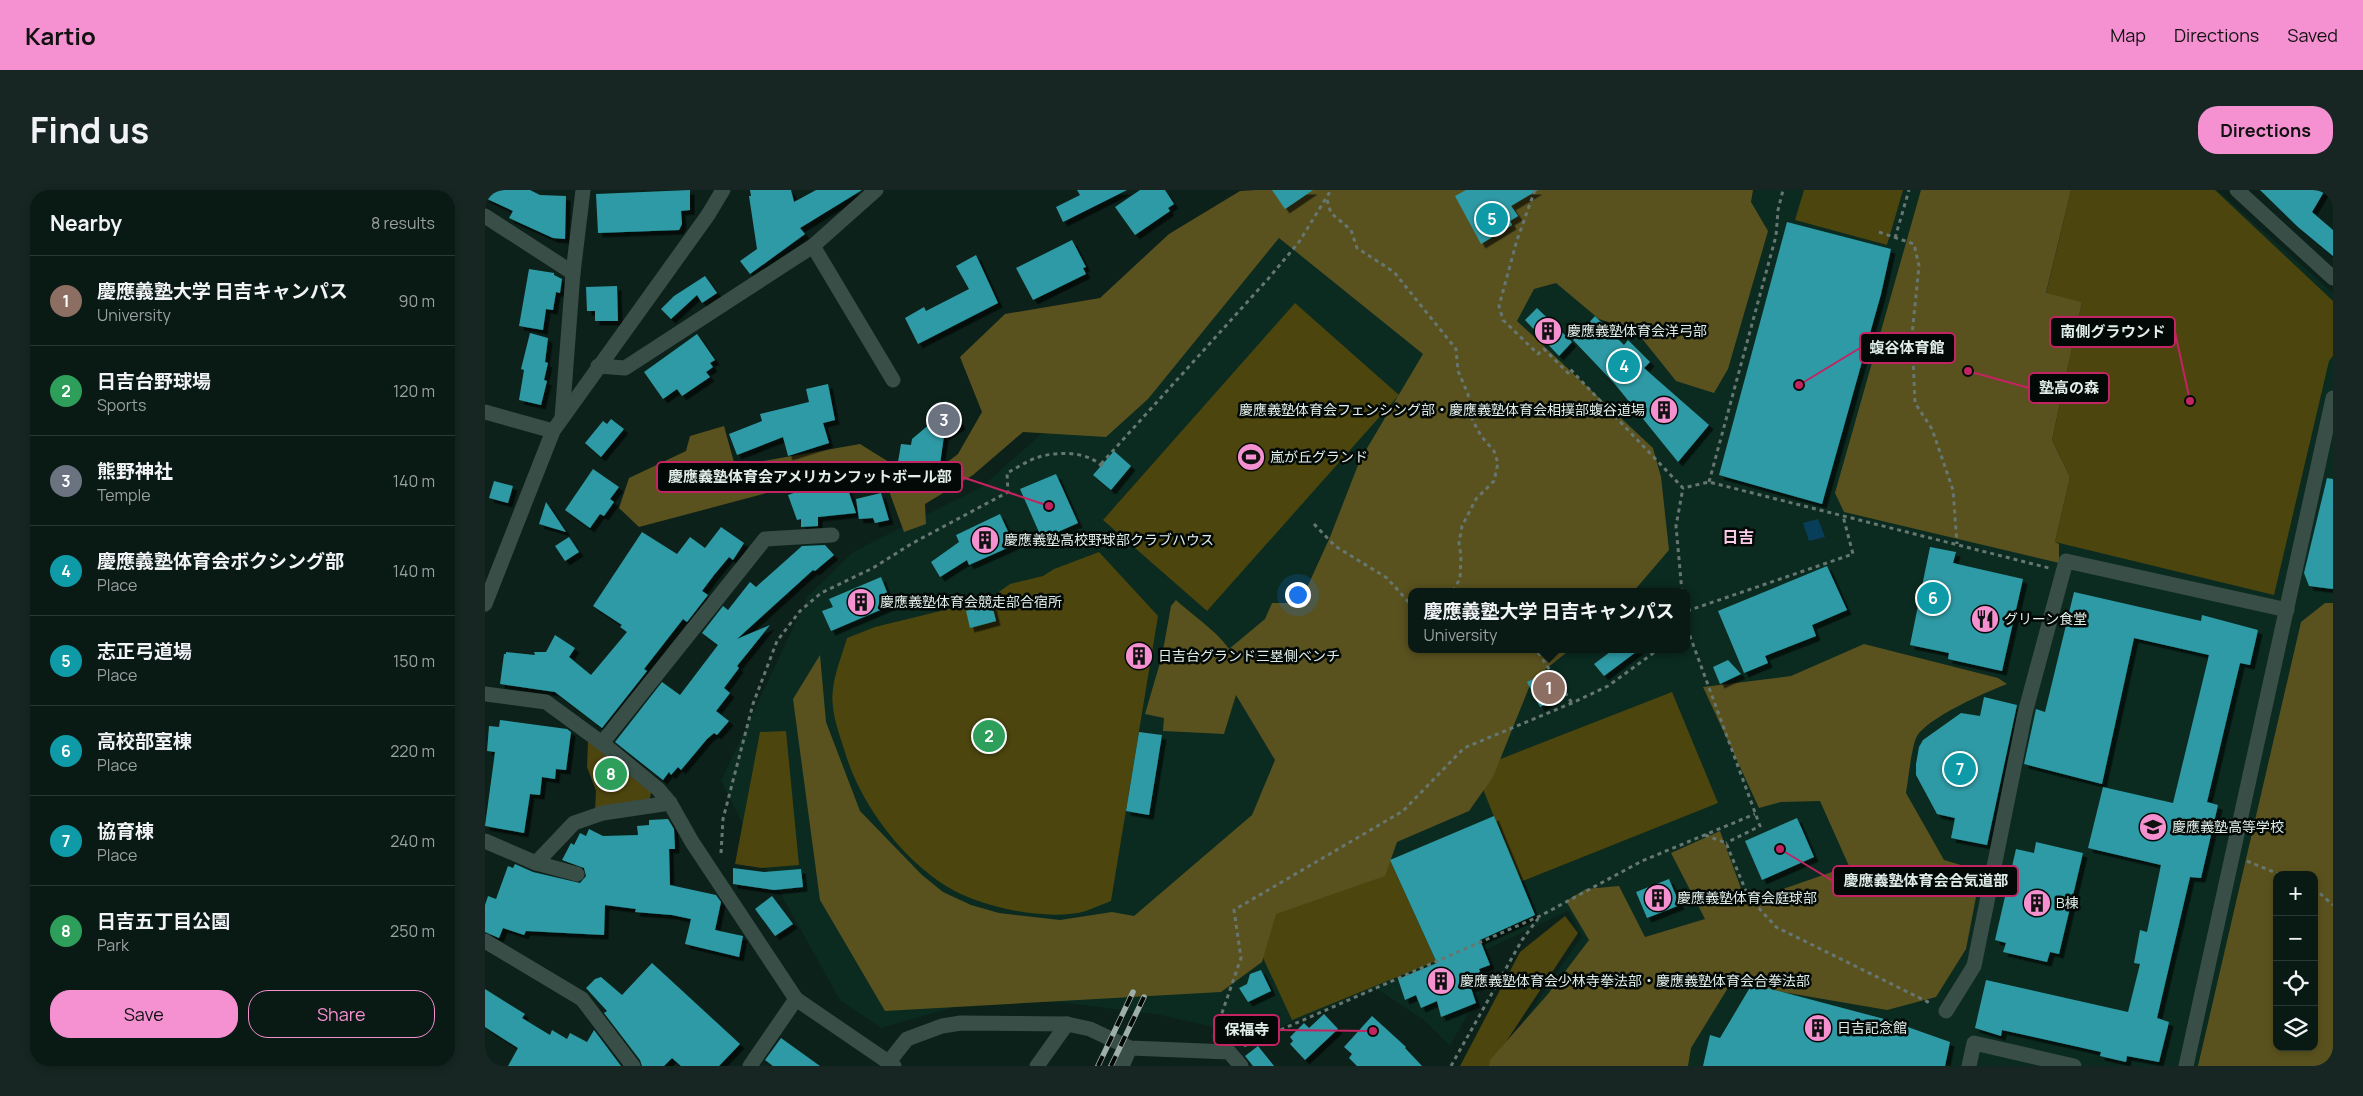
<!DOCTYPE html>
<meta charset="utf-8">
<style>
:root{--surface:#091914;--page:#172622;--text:#f1f3f6;--muted:#99a0a0;--line:#293834;--accent:#f590d1}
body{margin:0;font-family:Manrope,"Noto Sans JP",sans-serif;background:var(--page);color:var(--text)}
.controls{position:absolute;right:15px;bottom:15px;display:grid;overflow:hidden;border-radius:10px;box-shadow:0 2px 8px #0003}
.controls button{width:45px;height:45px;display:grid;place-items:center;padding:0;border:0;border-bottom:1px solid var(--line);background:var(--surface);color:var(--text);font:25px sans-serif}
.you{position:absolute;left:812px;top:404px;width:18px;height:18px;margin:-12px;border:4px solid #fff;border-radius:50%;background:#1a73e8;box-shadow:0 0 0 8px #1a73e833}
.badge{display:grid;place-items:center;width:32px;height:32px;border-radius:50%;background:var(--accent);color:#fff;font-size:16px;font-weight:700}
.pin{position:absolute;translate:-50% -50%;border:2px solid #fff;box-shadow:0 1px 5px #0006}
.popup{position:absolute;left:923px;top:398px;width:282px;height:65px;box-sizing:border-box;display:grid;place-content:center;border-radius:10px;background:var(--surface);filter:drop-shadow(0 1px 4px #0005);font-size:16px;white-space:nowrap;color:var(--muted)}
.popup b{font-size:19px;color:var(--text)}
.popup::after{content:'';position:absolute;left:50%;top:100%;margin-left:-10px;border:10px solid transparent;border-top-color:var(--surface)}
.list{margin:0;padding:0;list-style:none}
h2{display:flex;justify-content:space-between;align-items:center;height:65px;margin:0;padding:0 20px;font-size:21px}
h2 small{font-size:16px;font-weight:400;color:var(--muted)}
.list li{display:grid;grid-template-columns:32px 1fr auto;gap:15px;align-items:center;box-sizing:border-box;height:90px;padding:0 20px;border-top:1px solid var(--line)}
.list b{display:block;font-size:19px;white-space:nowrap}
.list p{margin:0;font-size:16px;white-space:nowrap;color:var(--muted)}
.list em{font-size:16px;font-style:normal;color:var(--muted)}
.actions{display:flex;gap:10px;padding:15px 20px}
.actions a{flex:1;padding:11px 0;border:1px solid var(--accent);border-radius:20px;text-align:center;font-size:18px;color:var(--accent)}
.actions .main{background:var(--accent);color:#111}
.icon{flex:none;width:28px;height:28px;fill:none;stroke:currentColor;stroke-width:2;stroke-linecap:round;stroke-linejoin:round}
.map{position:relative;flex:none;width:1848px;height:876px;overflow:hidden;border-radius:20px}
header{display:flex;align-items:center;gap:30px;box-sizing:border-box;height:70px;padding:0 25px;background:var(--accent);color:#111}
header strong{font-size:24px}
nav{display:flex;gap:28px;margin-inline-start:auto;font-size:18px}
.intro{display:flex;align-items:center;justify-content:space-between;box-sizing:border-box;height:120px;padding:0 30px}
h1{margin:0;font-size:35px}
.button{padding:12px 22px;border-radius:20px;background:var(--accent);color:#111;font-size:18px;font-weight:700}
main{display:flex;gap:30px;padding:0 30px}
aside{flex:1;background:var(--surface);border-radius:20px;box-shadow:0 2px 8px #0003}
.map>svg:first-child{display:block}
.built{fill:#0b2a20;fill-rule:evenodd}
.green{fill:#4c450e}
.forest{fill:#5a521e;fill-rule:evenodd}
.water{fill:#093e5a}
.building{fill:#2d9aa5;filter:url(#shadow)}
.lines{fill:none;stroke-linecap:round;stroke-linejoin:round}
.path{stroke:#667771;stroke-width:3;stroke-dasharray:4 4;stroke-linecap:butt}
.minor{stroke:#384e46;stroke-width:15}
.rail-casing{stroke:#9eaea8;stroke-width:5.5}
.rail{stroke:#030906;stroke-width:4;stroke-dasharray:11;stroke-linecap:butt}
.labels{text-anchor:middle;stroke-width:5;stroke-linejoin:round;paint-order:stroke}
.poi-label{font-size:14px;fill:#e0ede8;stroke:#030906;text-anchor:start}
.quarter-label{font-size:16px;font-weight:bold;fill:#f8cce6;stroke:#030906}
.leader{fill:none;stroke:#c42362;stroke-width:2}
.callout-dot{fill:#c42362;stroke:#030906;stroke-width:2}
.callout{fill:#030906;stroke:#c42362;stroke-width:2}
.callout-label{font-size:15px;text-anchor:middle;font-weight:bold;fill:#e0ede8}
</style>
<header>
<strong>Kartio</strong>
<nav><a>Map</a><a>Directions</a><a>Saved</a></nav>
</header>
<div class="intro"><h1>Find us</h1><a class="button">Directions</a></div>
<main>
<aside>
<h2>Nearby<small>8 results</small></h2>
<ul class="list">
<li><span class="badge" style="background:#8d6e63">1</span><div><b>慶應義塾大学 日吉キャンパス</b><p>University</p></div><em>90 m</em></li>
<li><span class="badge" style="background:#2e9e5b">2</span><div><b>日吉台野球場</b><p>Sports</p></div><em>120 m</em></li>
<li><span class="badge" style="background:#6b7280">3</span><div><b>熊野神社</b><p>Temple</p></div><em>140 m</em></li>
<li><span class="badge" style="background:#0f9aa8">4</span><div><b>慶應義塾体育会ボクシング部</b><p>Place</p></div><em>140 m</em></li>
<li><span class="badge" style="background:#0f9aa8">5</span><div><b>志正弓道場</b><p>Place</p></div><em>150 m</em></li>
<li><span class="badge" style="background:#0f9aa8">6</span><div><b>高校部室棟</b><p>Place</p></div><em>220 m</em></li>
<li><span class="badge" style="background:#0f9aa8">7</span><div><b>協育棟</b><p>Place</p></div><em>240 m</em></li>
<li><span class="badge" style="background:#2e9e5b">8</span><div><b>日吉五丁目公園</b><p>Park</p></div><em>250 m</em></li>
</ul>
<div class="actions"><a class="main">Save</a><a>Share</a></div>
</aside>
<div class="map">
<svg width="1848" height="876" viewBox="0 0 1848 876">
<defs>
<filter id="shadow"><feDropShadow dx="4.5" dy="4.5" stdDeviation="0" flood-color="#0009"/></filter>
</defs>
<rect width="100%" height="100%" fill="#0c211a"/>
<path class="built" d="M787 0H1732L1848 103V876H1008L1097 746 1083 721 996 762 1004 786 965 856 939 830 892 799 797 836 775 839 734 838 675 825 583 813 497 809 396 838 355 810 270 658 236 591 323 406 368 362 498 296 673 139ZM926 402H1202V459H926ZM1792 685H1829V857H1792Z"/>
<g class="green">
<path d="M1319 0H1418L1402 55 1310 30Z"/>
<path d="M1586 0H1730L1848 111V166L1844 171 1789 405 1570 352 1585 287 1567 250 1597 112 1561 104Z"/>
<path d="M810 113 914 205 722 421 618 330Z"/>
<path d="M614 362 673 426 626 711C618 714 609 718 601 721 563 732 494 717 461 696 415 667 374 612 359 559 353 540 345 519 348 499 350 482 357 465 362 448L390 437 488 413 511 404 525 394 558 386 569 379Z"/>
<path d="M1187 502 1233 613 1035 692 990 579Z"/>
<path d="M301 541 314 675 277 678 250 674 275 542Z"/>
<path d="M103 551 167 599 164 612 110 621 111 601 102 577Z"/>
<path d="M905 670 951 771 807 830 758 725Z"/>
<path d="M1080 726 1093 743 1005 876H975L1035 762Z"/>
</g>
<g class="forest">
<path d="M771 0H1268L1266 12 1283 41 1243 179 1229 203 1191 191 1151 141 1114 129 1071 93 1049 99 1032 131 1168 258 1176 287 1184 360 1148 402H926V459H1086L1047 490 1008 587 984 621 912 652 900 686 791 724 777 772 736 802 400 821 335 710 308 509 335 465 341 532 375 621 437 685 458 702 486 715 514 723 575 730 627 722 649 726 767 625 790 570 751 505 739 544 678 541 679 528 660 524 677 466 686 416 691 410C706 424 734 443 744 459L780 429 787 413H815L845 347 875 270 938 164 794 48 663 209 621 247 538 242 488 285 440 314 441 334 419 342 404 301 361 282 154 337 134 318 144 288 201 261 205 246 239 236 250 276 375 254 436 292 473 264 497 222 475 167 520 124 615 108 684 44 755 1Z"/>
<path d="M1436 0H1586L1561 103 1597 112 1567 250 1585 287 1570 352 1574 354V373L1359 322 1350 303Z"/>
<path d="M1840 413H1848V876H1713L1816 432ZM1792 685H1829V857H1792Z"/>
<path d="M1379 454 1513 488 1522 494C1501 502 1444 527 1432 546 1427 554 1423 591 1421 603L1459 670 1496 681 1481 759 1451 807 1402 820 1246 793 1206 858 1203 876H1004L1005 870 1063 804 1104 750 1081 711 1101 699 1134 696 1160 747 1220 729 1186 663 1235 641 1261 712 1364 676 1335 611 1296 612 1274 618 1218 497 1306 486Z"/>
</g>
<path class="water" d="M1333 329 1340 347 1324 351 1318 333Z"/>
<g class="building">
<path d="M0 0H45L55 5 81 6 80 49 68 48 24 28 28 21 0 8Z"/>
<path d="M205 0V20L196 21 197 34 194 40 113 43 111 4Z"/>
<path d="M265 0H306L309 12 331 0H377L315 38 320 44 265 84 255 71 272 59 264 6H266Z"/>
<path d="M592 0H642L578 32 571 17 595 5Z"/>
<path d="M655 0H680L689 14 683 18 685 21 650 45 630 17Z"/>
<path d="M787 0H828L800 19Z"/>
<path d="M981 0H1053L1026 16 1033 26 1025 31 1027 35 996 54 970 6Z"/>
<path d="M1775 0H1840L1827 22 1848 40V66L1813 37Z"/>
<path d="M1302 32 1406 59 1396 104 1337 314 1234 285Z"/>
<path d="M587 50 601 77 598 78 601 84 548 110 531 78Z"/>
<path d="M491 65 513 113 433 154 420 128 439 117 441 121 484 99 471 76Z"/>
<path d="M44 79 69 83V85L77 89 75 103 71 102 68 120 61 119 58 140 34 136Z"/>
<path d="M220 86 232 103 217 113 212 105 186 129 176 119 189 106Z"/>
<path d="M132 96 133 131H110V121H102L101 97Z"/>
<path d="M1052 118 1087 152 1074 166 1040 130Z"/>
<path d="M1110 126 1139 155 1143 150 1165 172 1159 178 1224 235 1193 272 1129 193 1088 150Z"/>
<path d="M45 143 63 148 60 172 63 173 59 190 62 191 56 215 34 210 39 180 36 179Z"/>
<path d="M212 144 230 170 225 173 228 177 221 182 225 187 197 206 192 199 178 209 159 182Z"/>
<path d="M343 194 350 230 338 233 344 253 303 266 298 247 252 265 244 244 277 231 275 224 324 212 321 199Z"/>
<path d="M461 211 464 217 467 216 476 235 459 246 455 274 441 272 440 276 413 272 416 254 426 255 427 249 446 233 442 226Z"/>
<path d="M126 229 139 239 116 267 100 253 118 231 122 234Z"/>
<path d="M629 261 646 276 626 300 608 285Z"/>
<path d="M108 279 134 297 125 309 129 312 119 326 115 324 105 338 80 320Z"/>
<path d="M571 284 593 333 557 349 535 299Z"/>
<path d="M1842 288 1848 289V399L1824 396 1819 383Z"/>
<path d="M9 291 28 296 23 313 4 308Z"/>
<path d="M360 291 371 323 333 327V336L316 337V329L312 330 303 305 340 292 341 295Z"/>
<path d="M396 303 404 330 390 333 388 328 374 329 371 309Z"/>
<path d="M61 312 81 342 54 334Z"/>
<path d="M515 324 529 355 484 375 482 370 455 387 446 372 474 352 471 345Z"/>
<path d="M236 337 259 353 248 370 244 367 229 385 217 401 223 405 202 432 198 429 159 479 162 481 117 538 70 502 15 494 19 464H21V462L50 465 49 462H61L70 445 90 458 84 467 106 485 142 442 135 437 137 435 108 416 157 342 192 364 205 347 220 358Z"/>
<path d="M84 347 94 362 80 371 70 356Z"/>
<path d="M340 355 349 365 330 381 328 380 252 449 285 435 252 476 254 478 239 498 245 503 231 521 244 531 232 545 229 543 222 549 196 580 193 577 186 585 184 582 178 590 130 552 177 492 195 505 233 455 217 443 238 416 243 420 265 392 271 397 317 356Z"/>
<path d="M1445 357 1471 362 1468 373 1538 389 1517 481 1463 469 1464 463 1425 455Z"/>
<path d="M1342 376 1362 420 1327 435 1331 446 1280 466 1283 473 1259 483 1233 421Z"/>
<path d="M396 387 407 415 346 441 337 421 348 417 344 409Z"/>
<path d="M1589 402 1716 431 1717 425 1773 440 1765 475 1755 473 1722 612 1733 615 1716 688 1705 687 1672 828 1684 832 1674 872 1642 866 1641 872 1615 866 1616 862 1517 840 1516 846 1490 838 1501 790 1643 822 1655 774 1649 773 1655 740 1662 742 1676 675 1603 658 1618 597 1688 613 1724 465 1649 448 1617 594 1539 574 1551 519 1560 522Z"/>
<path d="M507 415 511 431 485 438 481 421Z"/>
<path d="M1129 459H1155L1119 486 1109 474Z"/>
<path d="M1243 470 1256 484 1235 494 1228 477Z"/>
<path d="M1056 485 1069 510 1055 517 1042 492Z"/>
<path d="M1499 507 1532 515 1502 655 1466 648 1470 628 1452 624 1431 585V574L1434 557 1438 550 1476 523 1495 526Z"/>
<path d="M15 530 82 539 86 542 81 580 71 579 70 589 57 587 55 605 45 604 39 643 0 636 10 562 2 561 4 536 14 537Z"/>
<path d="M654 542 677 545 664 625 641 621Z"/>
<path d="M1009 626 1050 725 995 750 1005 775 994 779 1000 793 986 798 991 813 956 827 952 811 936 818 931 805 920 810 913 789 952 773 905 670Z"/>
<path d="M1312 628 1329 667 1277 690 1260 651Z"/>
<path d="M183 629 189 639 190 659H184L185 695 231 705 236 712 230 740 258 746 254 767 200 754 206 729 187 725 150 722 151 719 120 715 119 745 41 741 39 745 18 738 14 748 0 742V715L3 706 11 709 23 676 28 678 30 674 48 682 95 693 101 686 99 678 77 670 86 653 89 655 95 643 101 646 104 639 118 646 153 645 152 636 164 635V630Z"/>
<path d="M1551 652 1598 663 1574 764 1565 762 1562 772 1518 762 1521 753 1510 750 1531 659 1549 663Z"/>
<path d="M248 678 279 682 316 679 318 697 289 700 248 694Z"/>
<path d="M1184 689 1195 715 1162 728 1151 702Z"/>
<path d="M287 706 308 734 290 746 270 719Z"/>
<path d="M167 773 255 854 234 876H196L187 868 179 876H157L155 870 119 823 122 821 101 798 110 789 116 787 137 805Z"/>
<path d="M776 780 786 801 763 812 754 798 762 794 765 784Z"/>
<path d="M1267 794 1403 830 1465 852 1460 876H1218L1225 845 1235 848Z"/>
<path d="M0 799 40 824 37 828 65 845 67 840 82 849 85 843 102 852 109 840 136 876H23L33 858 0 837Z"/>
<path d="M839 824 853 839 820 870 805 854 808 851 805 847 819 833 824 838Z"/>
<path d="M887 826 921 857 920 858 937 876H872L864 868 867 864 859 857Z"/>
<path d="M296 848 335 876H288L280 870Z"/>
<path d="M773 856 789 876H768L760 866Z"/>
</g>
<g class="lines">
<g class="path">
<path d="M1050 0 1032 50 1014 116 1018 130 1053 164 1059 159 1083 183 1085 179 1198 298 1224 292 1564 378"/>
<path d="M842 10 846 23 866 40 872 58 909 82 971 159 973 181 983 204 986 227 996 246 1009 261 1013 273 1009 291 991 309 977 336 974 353 976 366 975 389 967 402"/>
<path d="M1394 42 1429 54 1434 76 1427 145 1430 213 1447 239 1468 300 1472 354"/>
<path d="M1410 48 1424 0"/>
<path d="M616 274 783 89 814 52 846 0"/>
<path d="M1224 292 1291 46 1293 20 1298 0"/>
<path d="M829 334 850 356 902 388 926 415"/>
<path d="M1197 402 1191 336 1198 298"/>
<path d="M1202 421 1368 364 1358 326"/>
<path d="M1202 438 1275 636 1241 653"/>
<path d="M1022 459 1052 461 1087 513"/>
<path d="M1220 645 1241 653 1263 706 1291 737 1447 814"/>
<path d="M236 663 238 629 268 514 292 451 315 421 336 403 388 378 426 354 523 302 522 283C532 278 543 270 554 267 574 261 606 261 619 279"/>
<path d="M1762 671 1796 685"/>
<path d="M1829 698 1848 715"/>
<path d="M729 846 756 768 749 720 918 621 979 558 1087 513 1123 496 1174 459"/>
<path d="M759 856 1055 726 1157 671 1270 624"/>
<path d="M966 876 1037 750 1055 726"/>
</g>
<g class="minor">
<path d="M1752 0 1848 88"/>
<path d="M0 26 88 83"/>
<path d="M328 56 408 190"/>
<path d="M113 176 140 178 328 56 391 0"/>
<path d="M0 222 68 241"/>
<path d="M77 228 88 83 98 0"/>
<path d="M0 414 68 241 223 25 238 0"/>
<path d="M0 504 61 512 117 553 173 599 185 613 207 652 311 809 409 876"/>
<path d="M117 553 280 349 347 345"/>
<path d="M0 651 51 673 92 684"/>
<path d="M51 673 89 633 118 623 185 613"/>
<path d="M0 751 97 809 148 876"/>
<path d="M1461 821 1489 776 1540 523 1581 371 1802 420"/>
<path d="M403 873 422 849 457 836 476 833 582 834 605 839 645 858 744 862 756 876"/>
<path d="M265 876 311 809"/>
<path d="M552 876 582 834"/>
<path d="M637 876 645 858"/>
<path d="M1484 876 1489 853 1589 876"/>
<path d="M1701 876 1848 208"/>
</g>
<defs>
<g id="rail">
<path d="M613 876 648 802"/>
<path d="M626 876 659 807"/>
</g>
</defs>
<use href="#rail" class="rail-casing"/>
<use href="#rail" class="rail"/>
</g>
<defs>
<symbol id="building-disc" viewBox="-11 -11 22 22"><circle r="9.5" fill="#f590d1" stroke="#030906"/><path d="M-4-6H4V6H1V3H-1V6H-4ZM-2.5-4.3h1.7v1.8h-1.7ZM.8-4.3h1.7v1.8H.8ZM-2.5-1h1.7V.8h-1.7ZM.8-1h1.7V.8H.8Z" fill="#111"/></symbol>
<symbol id="stadium-disc" viewBox="-11 -11 22 22"><circle r="9.5" fill="#f590d1" stroke="#030906"/><path d="M0-5a6.5 5 0 1 0 0 10a6.5 5 0 1 0 0-10ZM-3.5-1.8h7v3.6h-7Z" fill="#111"/></symbol>
<symbol id="restaurant-disc" viewBox="-11 -11 22 22"><circle r="9.5" fill="#f590d1" stroke="#030906"/><path d="M-5-6h1v4h1v-4h1v4h1v-4h1v5L-1.5 .5V6h-2V.5L-5-1ZM5-6V6H3V1.5H1.5Q1.5-4 5-6Z" fill="#111"/></symbol>
<symbol id="school-disc" viewBox="-11 -11 22 22"><circle r="9.5" fill="#f590d1" stroke="#030906"/><path d="M0-5L7-2L0 1L-7-2ZM-4 1L0 2.5L4 1V4Q0 6-4 4Z" fill="#111"/></symbol>
</defs>
<g fill-rule="evenodd">
<use href="#building-disc" x="1047" y="125" width="32" height="32"/>
<use href="#building-disc" x="1163" y="204" width="32" height="32"/>
<use href="#stadium-disc" x="750" y="251" width="32" height="32"/>
<use href="#building-disc" x="484" y="334" width="32" height="32"/>
<use href="#building-disc" x="360" y="396" width="32" height="32"/>
<use href="#restaurant-disc" x="1484" y="413" width="32" height="32"/>
<use href="#building-disc" x="638" y="450" width="32" height="32"/>
<use href="#school-disc" x="1652" y="621" width="32" height="32"/>
<use href="#building-disc" x="1157" y="692" width="32" height="32"/>
<use href="#building-disc" x="1536" y="697" width="32" height="32"/>
<use href="#building-disc" x="940" y="775" width="32" height="32"/>
<use href="#building-disc" x="1317" y="822" width="32" height="32"/>
</g>
<g class="labels">
<g class="poi-label">
<text x="1082" y="146">慶應義塾体育会洋弓部</text>
<text x="1160" y="225" text-anchor="end">慶應義塾体育会フェンシング部・慶應義塾体育会相撲部蝮谷道場</text>
<text x="785" y="272">嵐が丘グランド</text>
<text x="519" y="355">慶應義塾高校野球部クラブハウス</text>
<text x="395" y="417">慶應義塾体育会競走部合宿所</text>
<text x="1519" y="434">グリーン食堂</text>
<text x="673" y="471">日吉台グランド三塁側ベンチ</text>
<text x="1687" y="642">慶應義塾高等学校</text>
<text x="1192" y="713">慶應義塾体育会庭球部</text>
<text x="1571" y="718">B棟</text>
<text x="975" y="796">慶應義塾体育会少林寺拳法部・慶應義塾体育会合拳法部</text>
<text x="1352" y="843">日吉記念館</text>
</g>
<g class="quarter-label">
<text x="1253" y="353">日吉</text>
</g>
</g>
<path class="leader" d="M1705 211L1690 142M1314 195L1375 158M1483 181L1544 198M564 316L477 287M1295 659L1348 691M888 841L794 840"/>
<g class="callout-dot">
<circle cx="1705" cy="211" r="5"/>
<circle cx="1314" cy="195" r="5"/>
<circle cx="1483" cy="181" r="5"/>
<circle cx="564" cy="316" r="5"/>
<circle cx="1295" cy="659" r="5"/>
<circle cx="888" cy="841" r="5"/>
</g>
<g class="callout">
<rect x="1565" y="127" width="125" height="30" rx="5"/>
<rect x="1375" y="143" width="95" height="30" rx="5"/>
<rect x="1544" y="183" width="80" height="30" rx="5"/>
<rect x="172" y="272" width="305" height="30" rx="5"/>
<rect x="1348" y="676" width="185" height="30" rx="5"/>
<rect x="729" y="825" width="65" height="30" rx="5"/>
</g>
<g class="callout-label">
<text x="1628" y="147">南側グラウンド</text>
<text x="1422" y="163">蝮谷体育館</text>
<text x="1584" y="203">塾高の森</text>
<text x="325" y="292">慶應義塾体育会アメリカンフットボール部</text>
<text x="1441" y="696">慶應義塾体育会合気道部</text>
<text x="762" y="845">保福寺</text>
</g>
</svg>
<div class="controls">
<button>+</button>
<button>−</button>
<button><svg class="icon" aria-label="locate" viewBox="0 0 24 24"><circle cx="12" cy="12" r="6"/><path d="M12 2v4M12 18v4M2 12h4M18 12h4"/></svg></button>
<button><svg class="icon" aria-label="layers" viewBox="0 0 24 24"><path d="M12 4l9 5-9 5-9-5zM3 14l9 5 9-5"/></svg></button>
</div>
<div class="you"></div>
<div class="pin badge" style="left:1064px;top:498px;background:#8d6e63">1</div>
<div class="popup"><b>慶應義塾大学 日吉キャンパス</b>University</div>
<div class="pin badge" style="left:504px;top:546px;background:#2e9e5b">2</div>
<div class="pin badge" style="left:459px;top:230px;background:#6b7280">3</div>
<div class="pin badge" style="left:1139px;top:176px;background:#0f9aa8">4</div>
<div class="pin badge" style="left:1007px;top:29px;background:#0f9aa8">5</div>
<div class="pin badge" style="left:1448px;top:408px;background:#0f9aa8">6</div>
<div class="pin badge" style="left:1475px;top:579px;background:#0f9aa8">7</div>
<div class="pin badge" style="left:126px;top:584px;background:#2e9e5b">8</div>
</div>
</main>
